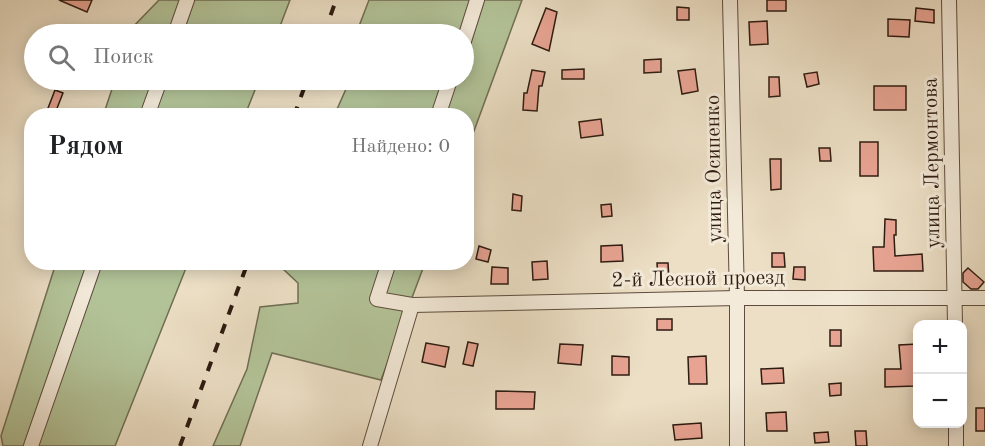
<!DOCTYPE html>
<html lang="ru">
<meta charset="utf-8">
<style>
:root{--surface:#fff;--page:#f6f6f6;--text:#202124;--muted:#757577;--line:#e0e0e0}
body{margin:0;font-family:"Old Standard TT",serif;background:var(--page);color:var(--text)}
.controls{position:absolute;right:18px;bottom:18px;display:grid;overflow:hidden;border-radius:12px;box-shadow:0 3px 15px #0003}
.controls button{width:54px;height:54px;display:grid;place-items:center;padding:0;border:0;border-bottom:2px solid var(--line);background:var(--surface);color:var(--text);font:30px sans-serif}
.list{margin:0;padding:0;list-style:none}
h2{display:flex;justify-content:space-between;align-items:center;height:78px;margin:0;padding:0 24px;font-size:26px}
h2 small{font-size:20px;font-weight:400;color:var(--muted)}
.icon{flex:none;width:33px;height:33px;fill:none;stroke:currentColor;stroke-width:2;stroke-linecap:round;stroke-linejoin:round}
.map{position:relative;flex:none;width:985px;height:446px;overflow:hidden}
.search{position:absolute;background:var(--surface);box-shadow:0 3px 15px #0003;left:24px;top:24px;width:450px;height:66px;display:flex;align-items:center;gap:15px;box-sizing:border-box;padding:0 21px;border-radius:33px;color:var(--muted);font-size:22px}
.panel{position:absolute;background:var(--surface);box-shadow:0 3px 15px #0003;left:24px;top:108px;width:450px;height:162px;border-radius:24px}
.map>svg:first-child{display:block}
.green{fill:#b3c398;stroke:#706f54;stroke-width:1.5}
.building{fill:#e8a493;stroke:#2e1b11;stroke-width:1.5}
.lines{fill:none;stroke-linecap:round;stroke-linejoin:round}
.minor-casing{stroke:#5e4c3e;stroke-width:16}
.minor{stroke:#f3ead9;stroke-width:14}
.rail{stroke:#2e1b11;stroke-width:4;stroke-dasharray:10 10;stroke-linecap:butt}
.labels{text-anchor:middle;stroke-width:6;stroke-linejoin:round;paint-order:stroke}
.street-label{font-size:21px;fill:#2e1b11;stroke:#f3ead9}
</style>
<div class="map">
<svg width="985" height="446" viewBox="0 0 985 446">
<rect width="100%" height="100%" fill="#ecdfc5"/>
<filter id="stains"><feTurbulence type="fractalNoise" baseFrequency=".00333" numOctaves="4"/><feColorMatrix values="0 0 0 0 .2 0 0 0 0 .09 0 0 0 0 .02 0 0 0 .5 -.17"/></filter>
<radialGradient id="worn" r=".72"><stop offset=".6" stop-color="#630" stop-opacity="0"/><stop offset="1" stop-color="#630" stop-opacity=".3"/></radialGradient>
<g class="green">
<path d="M159 0H290L277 34H129L131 29Z"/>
<path d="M369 0H522L467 150 466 116H334L350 80H464V34H356Z"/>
<path d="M115 80H259L245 115 103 116Z"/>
<path d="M56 263H188L115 446H3L1 436Z"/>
<path d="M284 263H425L381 380 272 353 240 446H213L247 369 260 307 298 303V283L282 268Z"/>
</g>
<g class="building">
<path d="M59 0H92L87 12Z"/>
<rect x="767" y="0" width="19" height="11"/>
<path d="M677 7 689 8V20H677Z"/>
<path d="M546 8 557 12 549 51 532 44Z"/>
<path d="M916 8 934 10V23L915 21Z"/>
<path d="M888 19 910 20 909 37 888 36Z"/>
<path d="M767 21 768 44 750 45 749 22Z"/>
<path d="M661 59V72L644 73V60Z"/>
<path d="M584 69V79H562V70Z"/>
<path d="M695 69 698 91 682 94 678 71Z"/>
<path d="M532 70 545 72 542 86H539L537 111 523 110 524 93H527Z"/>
<path d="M817 72 819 84 807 87 804 74Z"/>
<path d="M769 77H779L780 96 769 97Z"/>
<rect x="874" y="86" width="32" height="24"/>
<path d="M55 90 63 93 54 116H45Z"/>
<path d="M601 119 603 135 581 138 579 122Z"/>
<rect x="860" y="142" width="18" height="34"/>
<path d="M819 148H830L831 161H820Z"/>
<path d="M770 159H781V189L771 190Z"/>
<path d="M513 194 522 196 521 211 512 210Z"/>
<path d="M611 204 612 216 602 217 601 205Z"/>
<path d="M885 219 896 220V235H894L895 256 922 254 923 271H874L873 247H884Z"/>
<path d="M622 245 623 261 601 262V246Z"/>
<path d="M479 246 491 250 488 262 476 259Z"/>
<path d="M772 253H784L785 267H772Z"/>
<path d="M547 261 548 279 533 280 532 262Z"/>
<path d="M657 263H668L669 280H658Z"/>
<path d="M492 267 508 268V284H491Z"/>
<path d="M794 267H805V280L793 279Z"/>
<path d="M968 268 984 282 978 289H971L963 282V273Z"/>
<rect x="657" y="319" width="15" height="11"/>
<rect x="830" y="330" width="11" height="16"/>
<path d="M468 342 478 344 473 366 463 364Z"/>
<path d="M426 343 449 347 445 367 422 362Z"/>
<path d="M560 344 583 345 581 365 558 363Z"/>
<path d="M917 344 918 362H914L915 386 885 387V369H901L899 345Z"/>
<path d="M612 356 629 357V375H612Z"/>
<path d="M706 356 707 384H689L688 357Z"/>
<path d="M783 368 784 383 762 384 761 369Z"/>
<path d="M841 383V395L830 396 829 384Z"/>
<path d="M496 391 535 392 534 409H496Z"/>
<rect x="976" y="408" width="9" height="23"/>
<path d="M786 412 787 431H767L766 413Z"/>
<path d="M701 423 702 438 675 440 673 425Z"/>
<path d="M855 431H866L867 446H856Z"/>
<path d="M828 432 829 442 815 443 814 433Z"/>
</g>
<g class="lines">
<defs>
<g id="minor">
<path d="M730 0 737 298V446"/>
<path d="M949 0 955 324"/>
<path d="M175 34 187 0"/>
<path d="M464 41 477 0"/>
<path d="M147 116 160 80"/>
<path d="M438 116 450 80"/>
<path d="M412 305 737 298H985"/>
<path d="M956 424V446"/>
<path d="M31 446 95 262"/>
<path d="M370 446 412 305 377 299 389 262"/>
</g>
</defs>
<use href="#minor" class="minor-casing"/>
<use href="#minor" class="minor"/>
<g class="rail">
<path d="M324 34 336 0"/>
<path d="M294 116 307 80"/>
<path d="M180 446 248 262"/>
</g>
</g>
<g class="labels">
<g class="street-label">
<text transform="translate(931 163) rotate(-91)" y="7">улица Лермонтова</text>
<text transform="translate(713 169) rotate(-91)" y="7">улица Осипенко</text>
<text transform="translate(698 278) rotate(-1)" y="7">2-й Лесной проезд</text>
</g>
</g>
<rect width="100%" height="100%" filter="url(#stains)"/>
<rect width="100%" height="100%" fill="url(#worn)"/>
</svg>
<div class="controls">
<button>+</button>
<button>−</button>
</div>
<div class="search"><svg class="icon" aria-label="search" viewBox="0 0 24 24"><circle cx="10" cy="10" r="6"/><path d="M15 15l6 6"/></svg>Поиск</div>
<section class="panel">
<h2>Рядом<small>Найдено: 0</small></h2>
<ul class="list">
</ul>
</section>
</div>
